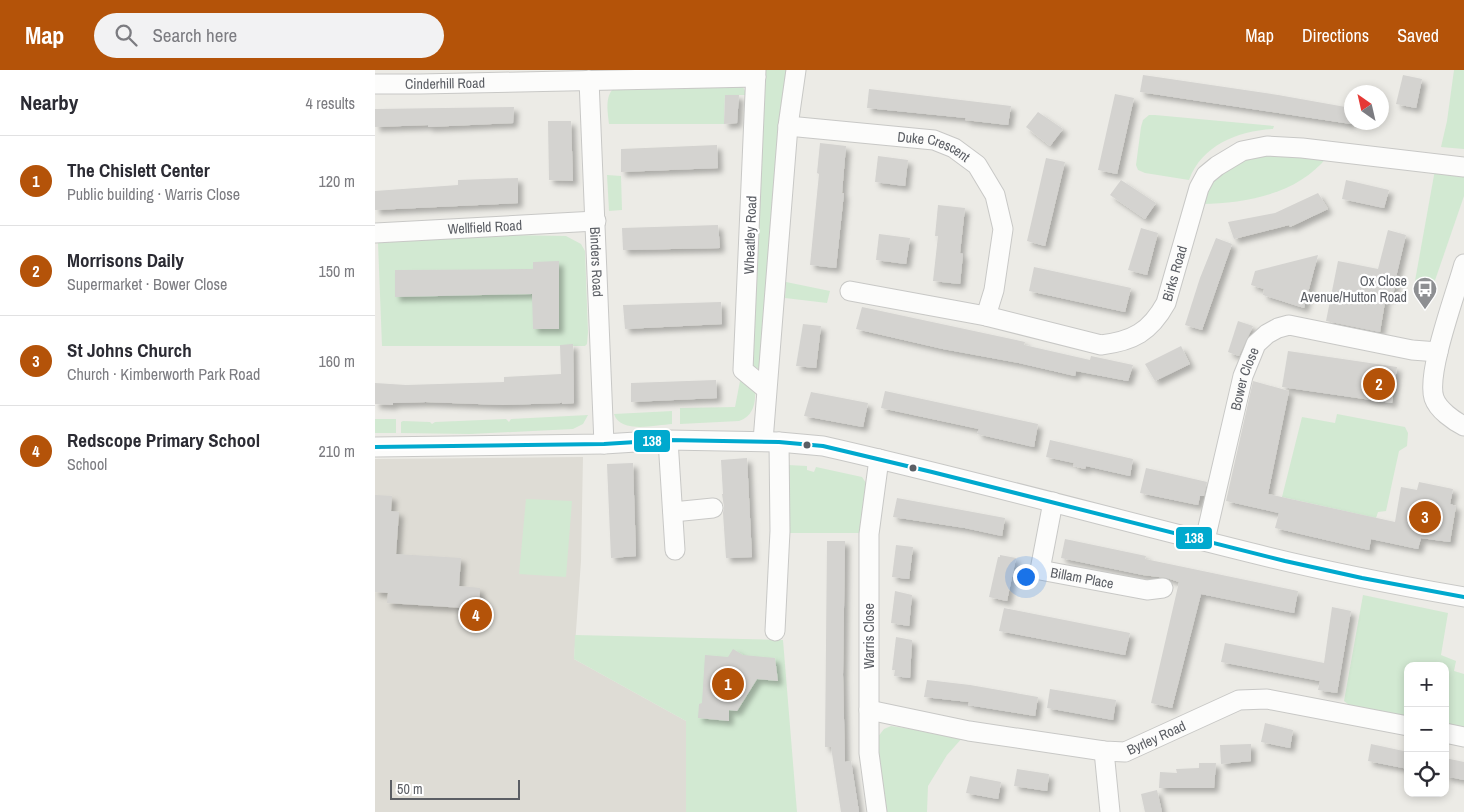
<!DOCTYPE html>
<meta charset="utf-8">
<style>
:root{--surface:#fff;--page:#f2f2f3;--text:#2b2b33;--muted:#7c7c81;--line:#e1e1e2;--accent:#b45309}
body{margin:0;font-family:"Archivo Narrow",sans-serif;background:var(--page);color:var(--text)}
.controls{position:absolute;right:15px;bottom:15px;display:grid;overflow:hidden;border-radius:10px;box-shadow:0 2px 8px #0003}
.controls button{width:45px;height:45px;display:grid;place-items:center;padding:0;border:0;border-bottom:1px solid var(--line);background:var(--surface);color:var(--text);font:25px sans-serif}
.compass{position:absolute;left:969px;top:15px;width:45px;height:45px;border-radius:50%;background:var(--surface);box-shadow:0 2px 8px #0003;rotate:326deg}
.scale{position:absolute;left:15px;bottom:12px;width:130px;box-sizing:border-box;padding-left:5px;border:2px solid #5b5e64;border-top:0;font-size:14px;line-height:18px;white-space:nowrap;color:#5b5e64;-webkit-text-stroke:4px #fff;paint-order:stroke}
.you{position:absolute;left:650px;top:506px;width:18px;height:18px;margin:-12px;border:4px solid #fff;border-radius:50%;background:#1a73e8;box-shadow:0 0 0 8px #1a73e833}
.badge{display:grid;place-items:center;width:32px;height:32px;border-radius:50%;background:var(--accent);color:#fff;font-size:16px;font-weight:700}
.pin{position:absolute;translate:-50% -50%;border:2px solid #fff;box-shadow:0 1px 5px #0006}
.list{margin:0;padding:0;list-style:none}
h2{display:flex;justify-content:space-between;align-items:center;height:65px;margin:0;padding:0 20px;font-size:21px}
h2 small{font-size:16px;font-weight:400;color:var(--muted)}
.list li{display:grid;grid-template-columns:32px 1fr auto;gap:15px;align-items:center;box-sizing:border-box;height:90px;padding:0 20px;border-top:1px solid var(--line)}
.list b{display:block;font-size:19px;white-space:nowrap}
.list p{margin:0;font-size:16px;white-space:nowrap;color:var(--muted)}
.list em{font-size:16px;font-style:normal;color:var(--muted)}
.icon{flex:none;width:28px;height:28px;fill:none;stroke:currentColor;stroke-width:2;stroke-linecap:round;stroke-linejoin:round}
.map{position:relative;flex:none;width:1089px;height:742px;overflow:hidden}
header{display:flex;align-items:center;gap:30px;box-sizing:border-box;height:70px;padding:0 25px;background:var(--accent);color:#fff}
header strong{font-size:24px}
nav{display:flex;gap:28px;margin-inline-start:auto;font-size:18px}
.search{width:350px;height:45px;background:var(--page);display:flex;align-items:center;gap:12px;box-sizing:border-box;padding:0 18px;border-radius:28px;color:var(--muted);font-size:19px}
main{display:flex}
aside{flex:1;background:var(--surface)}
.map>svg:first-child{display:block}
.education{fill:#dedcd5}
.green{fill:#d2e9d2}
.building{fill:#d4d3d0;filter:url(#shadow)}
.lines{fill:none;stroke-linecap:round;stroke-linejoin:round}
.minor-casing{stroke:#c8c8c6;stroke-width:21}
.minor{stroke:#fcfcfb;stroke-width:19}
.bus-1-casing{stroke:#fff;stroke-width:8}
.bus-1{stroke:#00a9ce;stroke-width:4}
.bus-dot{fill:#5b5e64;stroke:#fff;stroke-width:2}
.labels{text-anchor:middle;stroke-width:4.5;stroke-linejoin:round;paint-order:stroke}
.street-label{font-size:14px;fill:#5b5e64;stroke:#fff}
.poi-label{font-size:14px;fill:#5b5e64;stroke:#fff;text-anchor:end}
.line-badge{stroke:#fff;stroke-width:2}
.badge-label{font-size:14px;text-anchor:middle;font-weight:bold;fill:#fff}
</style>
<header>
<strong>Map</strong>
<div class="search"><svg class="icon" aria-label="search" viewBox="0 0 24 24"><circle cx="10" cy="10" r="6"/><path d="M15 15l6 6"/></svg>Search here</div>
<nav><a>Map</a><a>Directions</a><a>Saved</a></nav>
</header>
<main>
<aside>
<h2>Nearby<small>4 results</small></h2>
<ul class="list">
<li><span class="badge">1</span><div><b>The Chislett Center</b><p>Public building · Warris Close</p></div><em>120 m</em></li>
<li><span class="badge">2</span><div><b>Morrisons Daily</b><p>Supermarket · Bower Close</p></div><em>150 m</em></li>
<li><span class="badge">3</span><div><b>St Johns Church</b><p>Church · Kimberworth Park Road</p></div><em>160 m</em></li>
<li><span class="badge">4</span><div><b>Redscope Primary School</b><p>School</p></div><em>210 m</em></li>
</ul>
</aside>
<div class="map">
<svg width="1089" height="742" viewBox="0 0 1089 742">
<defs>
<filter id="shadow"><feDropShadow dx="4.5" dy="4.5" stdDeviation="2.5" flood-color="#0004"/></filter>
</defs>
<rect width="100%" height="100%" fill="#ecebe6"/>
<path class="education" d="M208 387 206 491 199 589 311 651V742H0V389Z"/>
<g class="green">
<path d="M390 0H412L407 31 406 59 386 298 384 299 378 296V291Z"/>
<path d="M1079 0H1089V79L1066 77 1072 51Z"/>
<path d="M367 15 372 25H350L349 54H234C233 42 229 26 240 17Z"/>
<path d="M774 45H780L899 56 898 59C863 61 827 75 814 110L770 103 763 100 761 95 766 57 768 50Z"/>
<path d="M880 83 952 87C923 124 871 133 827 134L838 109Z"/>
<path d="M1061 94 1089 97V126L1055 225 1038 222Z"/>
<path d="M232 105 246 106 247 140 234 141Z"/>
<path d="M129 165 191 166 206 174 210 181 213 262 212 274 210 276H7L3 173 55 169Z"/>
<path d="M411 212 455 221 452 233 410 228Z"/>
<path d="M366 306 380 318C381 332 379 346 364 351L305 354V338L360 337Z"/>
<path d="M297 341V354C281 355 245 364 239 344Z"/>
<path d="M962 344 1030 357 1033 363 1032 376 1024 381 1011 441 1003 442 1001 448 907 427 927 347 960 353Z"/>
<path d="M213 345 208 354 198 359 95 364 26 363V352L28 351 55 352 57 354 60 352 131 349 134 352 136 349Z"/>
<rect x="0" y="349" width="21" height="14"/>
<path d="M413 395 432 396V400L439 402 441 397 487 407 493 416 485 463H414Z"/>
<path d="M151 429 197 431 191 507 144 504Z"/>
<path d="M988 525 1073 543 1066 585 1081 591 1079 601 1089 604V659L1070 655V596H1033V648L978 638 969 631Z"/>
<path d="M200 565 408 570 422 742H311V651L199 589Z"/>
<path d="M516 656 588 667 572 685 553 716 552 742H511L502 668 509 659Z"/>
</g>
<g class="building">
<path d="M768 5 903 25 976 38V54L765 22Z"/>
<path d="M1028 5 1047 9 1041 38 1021 34Z"/>
<path d="M494 19 636 36 633 55 590 50 591 48 492 38Z"/>
<path d="M740 24 759 28 742 104 723 100Z"/>
<path d="M350 25H364L362 53 349 54Z"/>
<path d="M139 37 138 53 53 57V55L0 57V39Z"/>
<path d="M663 42 688 59 675 76 651 57Z"/>
<path d="M173 51H196L198 111 174 110Z"/>
<path d="M445 73 471 76 467 123H469L461 198 435 195 444 104 442 103Z"/>
<path d="M342 75 343 98 246 102V79Z"/>
<path d="M503 86 533 90 530 116 500 112Z"/>
<path d="M671 88 690 92 670 176 652 171Z"/>
<path d="M143 108V133L0 140V121L83 115V110Z"/>
<path d="M746 110 781 133 770 149 735 125Z"/>
<path d="M971 110 1014 120 1009 138 967 129Z"/>
<path d="M943 123 953 139 915 157 914 155 859 169 853 152 900 143Z"/>
<path d="M563 135 590 138 585 183 588 184 585 214 558 211 563 166H560Z"/>
<path d="M343 155 345 178 248 180 247 158Z"/>
<path d="M766 158 783 163 772 205 753 200Z"/>
<path d="M1013 160 1031 165 1022 203 1018 227 1011 226 1005 262 951 251 963 191 1003 199Z"/>
<path d="M504 164 535 168 531 194 501 190Z"/>
<path d="M841 168 857 174 827 260 810 255 825 208Z"/>
<path d="M943 185 929 238 888 225 889 219 876 215 880 201Z"/>
<path d="M184 191V259H158L157 224 20 227V200L158 199V192Z"/>
<path d="M659 197 756 218 750 242 654 221Z"/>
<path d="M346 232 347 254 250 259 248 235Z"/>
<path d="M487 237 650 272 649 275 715 290 716 286 758 295 753 311 701 301 700 306 644 293 568 279 481 259Z"/>
<path d="M863 251 878 256 864 286 853 282Z"/>
<path d="M428 254 446 256 441 298 421 296Z"/>
<path d="M198 274 199 333 187 334V331L186 333 128 335 51 332 18 333V335L0 334V313L31 315 129 312V307L186 304 185 275Z"/>
<path d="M806 276 815 294 780 311 770 294Z"/>
<path d="M913 281 1022 297 1017 333 907 317Z"/>
<path d="M341 310 342 328 256 332V313Z"/>
<path d="M878 311 914 321 893 424 1020 452 1026 417 1042 420 1044 412 1078 419 1075 434 1081 436 1075 472 1046 468 1043 479 996 469 994 480 900 458 904 443 851 431Z"/>
<path d="M510 321 663 354 659 377 602 364 604 359 506 338Z"/>
<path d="M436 322 493 333 488 357 429 346Z"/>
<path d="M675 370 758 389 755 406 711 396 710 399 698 396 699 393 671 387Z"/>
<path d="M372 388 377 487 351 488 348 443 349 437 347 424H348L346 390Z"/>
<path d="M258 393 261 486 236 488 232 394Z"/>
<path d="M771 398 832 412 829 426H825L823 435 765 423Z"/>
<path d="M0 425 17 426 16 441 24 442 21 484 86 488 84 516 105 518 104 539 12 533 13 523 0 522Z"/>
<path d="M522 428 630 448 627 466 590 458 518 447Z"/>
<path d="M690 469 771 486 770 489 923 521 919 543 826 524 797 638 776 633 804 512 792 508 768 505 686 488Z"/>
<path d="M452 471H470L468 605 470 692 476 691 484 742H466L456 677H450Z"/>
<path d="M521 475 538 477 534 509 517 507Z"/>
<path d="M625 485 641 488 632 531 614 527 623 487H625Z"/>
<path d="M520 521 537 525 534 556 516 553Z"/>
<path d="M957 537 976 541 962 623 943 620 945 611 846 592 850 573 949 593Z"/>
<path d="M629 538 755 563 750 585 624 561Z"/>
<path d="M521 567 537 570 535 608 519 606 520 600H517Z"/>
<path d="M358 579 368 585 400 588 403 611 382 609 362 641 354 640V651L323 648 324 634 327 633 330 585 353 587Z"/>
<path d="M552 610 595 615 663 627 660 646 593 635 594 632 549 627Z"/>
<path d="M675 619 741 630 738 650 672 638Z"/>
<path d="M890 653 918 660 915 678 886 672Z"/>
<path d="M876 674V691L846 694 845 675Z"/>
<path d="M996 674 1033 682V699L993 691Z"/>
<path d="M1070 688 1089 692V710L1070 706Z"/>
<path d="M824 693H841L839 718H784L785 702 802 703 801 699 824 698Z"/>
<path d="M642 699 674 704 672 721 639 716Z"/>
<path d="M595 706 626 712 623 729 591 723Z"/>
<path d="M782 720 787 742H770L766 724Z"/>
</g>
<g class="lines">
<defs>
<g id="minor">
<path d="M381 0 368 300 391 319"/>
<path id="s1" d="M214 10 229 374"/>
<path id="s2" d="M0 14H45L381 7"/>
<path id="s3" d="M413 56 559 70 579 78 602 95 620 125 628 159 619 220 611 246"/>
<path id="s4" d="M0 163 221 151"/>
<path d="M1089 194C1081 223 1051 303 1059 328 1063 340 1079 351 1089 356"/>
<path id="s5" d="M475 221 611 246 726 275C758 271 775 262 791 233L824 118 831 105 842 96 867 81 892 76 927 78 1089 97"/>
<path d="M293 370 300 480"/>
<path d="M388 371 413 56 421 0"/>
<path d="M0 377 229 374 293 370 404 372 448 376C594 409 739 449 885 485 953 502 1021 515 1089 527"/>
<path id="s6" d="M678 432 665 500 772 520 788 518"/>
<path d="M298 442 338 438"/>
<path id="s7" d="M830 470 868 306 877 284 881 274 892 264 903 258 914 255 1037 280 1063 282"/>
<path d="M400 561 405 461 404 372"/>
<path id="s8" d="M494 640 594 661 729 681 750 682 864 630 892 629 1033 656"/>
<path d="M1070 663 1089 667"/>
<path d="M729 681 735 742"/>
<path d="M502 742 494 683V464L504 389"/>
</g>
</defs>
<use href="#minor" class="minor-casing"/>
<use href="#minor" class="minor"/>
<defs>
<path id="bus-1" d="M0 377 229 374 293 370 404 372 448 376 557 402 910 491 987 508 1089 527"/>
</defs>
<use href="#bus-1" class="bus-1-casing"/>
<use href="#bus-1" class="bus-1"/>
</g>
<defs>
<symbol id="bus-pin" viewBox="-11 -11 22 30"><path d="M0 17L-7.5 6A9.5 9.5 0 1 1 7.5 6Z" fill="#8e8f92" stroke="#fff"/><path d="M-5-6H5V4H4V6H2V4H-2V6H-4V4H-5ZM-3.5-4V0h7V-4ZM-3.5 1.2v1.5H-2V1.2ZM2 1.2v1.5H3.5V1.2Z" fill="#fff"/></symbol>
</defs>
<g fill-rule="evenodd">
<use href="#bus-pin" x="1036" y="205" width="28" height="38"/>
</g>
<g class="bus-dot">
<circle cx="432" cy="375" r="4.5"/>
<circle cx="538" cy="398" r="4.5"/>
</g>
<g class="labels">
<g class="street-label">
<text dy="5" stroke="none"><textPath href="#s2" startOffset="70">Cinderhill Road</textPath></text>
<text dy="5" stroke="none"><textPath href="#s3" startOffset="148">Duke Crescent</textPath></text>
<text dy="5" stroke="none"><textPath href="#s4" startOffset="110">Wellfield Road</textPath></text>
<text transform="translate(375 165) rotate(-88)" y="5">Wheatley Road</text>
<text dy="5" stroke="none"><textPath href="#s1" startOffset="182">Binders Road</textPath></text>
<text dy="5" stroke="none"><textPath href="#s5" startOffset="369">Birks Road</textPath></text>
<text dy="5" stroke="none"><textPath href="#s7" startOffset="166">Bower Close</textPath></text>
<text dy="5" stroke="none"><textPath href="#s6" startOffset="112">Billam Place</textPath></text>
<text transform="translate(494 566) rotate(-90)" y="5">Warris Close</text>
<text dy="5" stroke="none"><textPath href="#s8" startOffset="294">Byrley Road</textPath></text>
</g>
<g class="poi-label">
<text x="1032" y="216">Ox Close<tspan x="1032" dy="16">Avenue/Hutton Road</tspan></text>
</g>
</g>
<g class="line-badge">
<rect x="258" y="359" width="38" height="24" rx="5" fill="#00a9ce"/>
<rect x="800" y="456" width="38" height="24" rx="5" fill="#00a9ce"/>
</g>
<g class="badge-label">
<text x="277" y="376">138</text>
<text x="819" y="473">138</text>
</g>
</svg>
<div class="controls">
<button>+</button>
<button>−</button>
<button><svg class="icon" aria-label="locate" viewBox="0 0 24 24"><circle cx="12" cy="12" r="6"/><path d="M12 2v4M12 18v4M2 12h4M18 12h4"/></svg></button>
</div>
<svg class="compass" viewBox="-18 -18 36 36"><path d="M0-13l5 13h-10z" fill="#e53935"/><path d="M0 13l5-13h-10z" fill="#7c7c81"/></svg>
<div class="scale">50 m</div>
<div class="you"></div>
<div class="pin badge" style="left:353px;top:614px">1</div>
<div class="pin badge" style="left:1004px;top:314px">2</div>
<div class="pin badge" style="left:1050px;top:447px">3</div>
<div class="pin badge" style="left:101px;top:545px">4</div>
</div>
</main>
